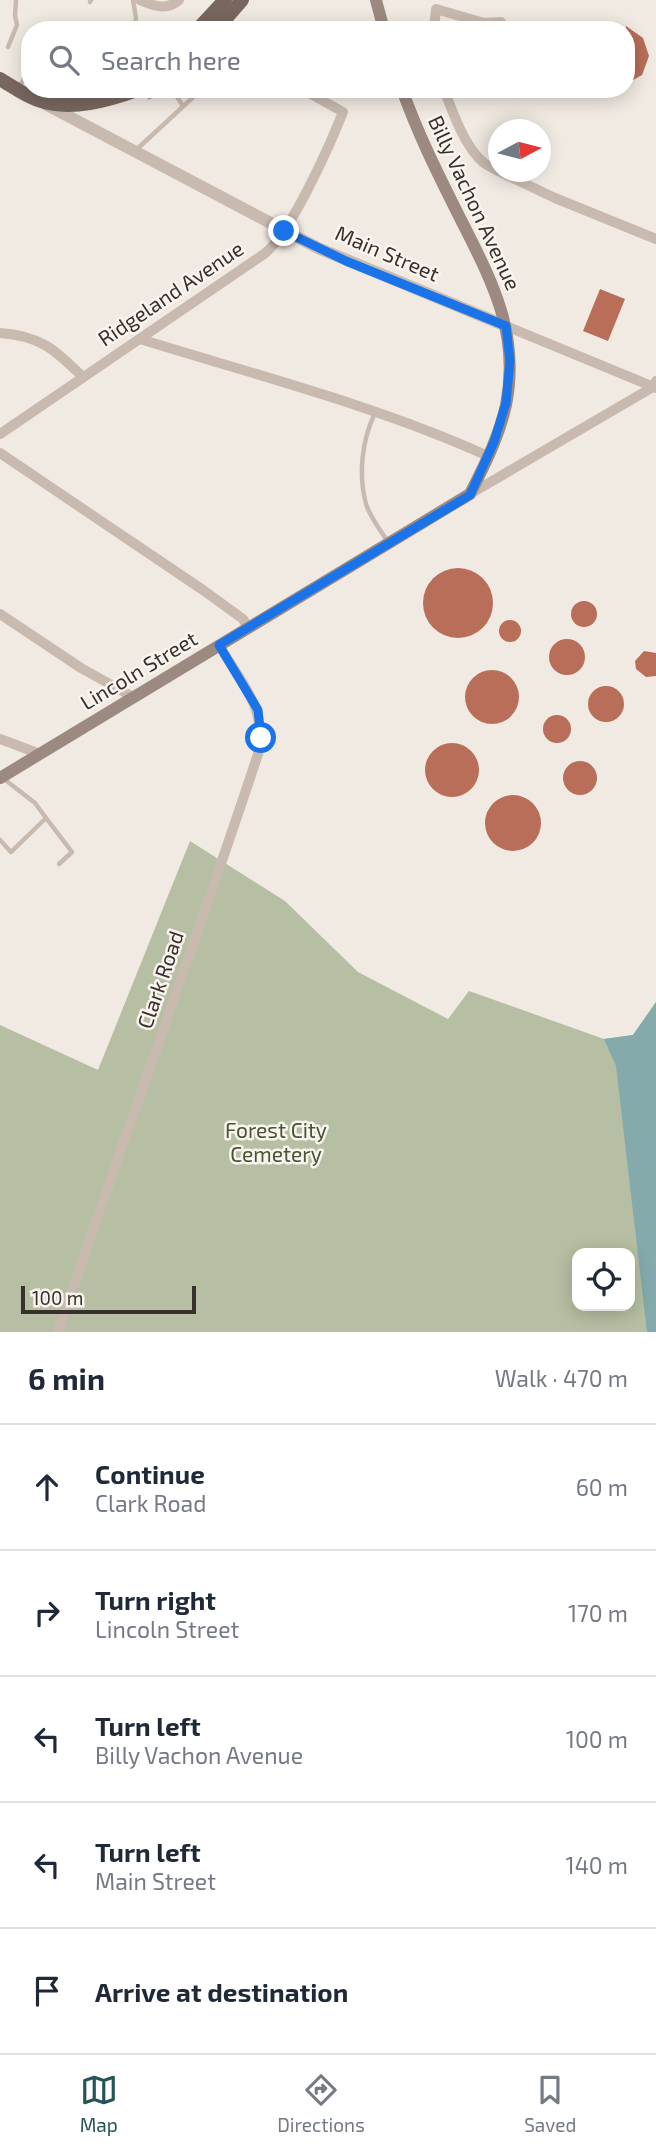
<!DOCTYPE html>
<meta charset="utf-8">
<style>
:root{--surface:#fff;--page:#f6f6f7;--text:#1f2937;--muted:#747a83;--line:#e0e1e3;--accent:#265355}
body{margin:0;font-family:"Exo 2",sans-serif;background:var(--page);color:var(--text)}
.controls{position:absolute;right:21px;bottom:21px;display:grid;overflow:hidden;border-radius:14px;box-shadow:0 4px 18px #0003}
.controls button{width:63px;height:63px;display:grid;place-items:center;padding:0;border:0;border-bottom:2px solid var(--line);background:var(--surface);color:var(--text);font:35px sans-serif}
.compass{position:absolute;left:488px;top:119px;width:63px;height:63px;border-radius:50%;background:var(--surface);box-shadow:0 4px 18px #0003;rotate:83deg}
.scale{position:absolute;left:21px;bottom:18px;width:175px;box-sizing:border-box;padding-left:7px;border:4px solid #38302c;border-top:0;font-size:19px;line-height:24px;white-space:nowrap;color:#38302c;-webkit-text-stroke:5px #f9f4ee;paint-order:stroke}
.stop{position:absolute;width:21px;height:21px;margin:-16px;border:5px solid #1a73e8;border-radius:50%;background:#fff}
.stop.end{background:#1a73e8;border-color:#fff;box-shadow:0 2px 7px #0008}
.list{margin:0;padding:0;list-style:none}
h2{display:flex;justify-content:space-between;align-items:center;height:91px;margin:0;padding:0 28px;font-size:30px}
h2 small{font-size:23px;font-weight:400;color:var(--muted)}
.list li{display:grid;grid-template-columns:46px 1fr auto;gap:21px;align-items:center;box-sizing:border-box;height:126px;padding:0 28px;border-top:2px solid var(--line)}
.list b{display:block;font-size:26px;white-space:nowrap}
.list p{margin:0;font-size:23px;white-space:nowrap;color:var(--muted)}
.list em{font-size:23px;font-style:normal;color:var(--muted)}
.icon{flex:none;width:38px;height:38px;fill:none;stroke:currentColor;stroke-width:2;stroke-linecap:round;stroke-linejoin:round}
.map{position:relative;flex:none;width:656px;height:1332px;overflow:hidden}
.search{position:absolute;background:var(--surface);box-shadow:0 4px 18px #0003;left:21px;right:21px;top:21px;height:77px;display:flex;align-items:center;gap:18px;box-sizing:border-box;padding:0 24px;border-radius:28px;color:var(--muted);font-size:26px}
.sheet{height:721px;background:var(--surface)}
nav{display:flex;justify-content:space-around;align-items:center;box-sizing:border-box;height:98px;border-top:2px solid var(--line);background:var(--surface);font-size:19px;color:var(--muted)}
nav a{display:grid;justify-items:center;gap:4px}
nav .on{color:var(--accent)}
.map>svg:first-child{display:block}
.green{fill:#b6bfa3;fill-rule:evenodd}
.water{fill:#84aaab}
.building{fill:#b86e59}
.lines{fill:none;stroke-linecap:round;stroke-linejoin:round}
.path{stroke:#b4a499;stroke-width:2;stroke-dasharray:3.5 3.5;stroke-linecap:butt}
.service{stroke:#c8baaf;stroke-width:4.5}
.minor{stroke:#c8baaf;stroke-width:10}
.tertiary{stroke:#c8baaf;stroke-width:12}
.secondary{stroke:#9c8a80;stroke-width:12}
.primary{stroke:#78675f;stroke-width:14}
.route{stroke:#1a73e8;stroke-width:9}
.labels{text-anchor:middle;stroke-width:5;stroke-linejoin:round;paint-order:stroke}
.street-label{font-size:21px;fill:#38302c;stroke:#f9f4ee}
.park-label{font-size:21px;fill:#485433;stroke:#f9f4ee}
</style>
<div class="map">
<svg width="656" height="1332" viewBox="0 0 656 1332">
<rect width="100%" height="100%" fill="#f1eae2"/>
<path class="green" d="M190 841 285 901 358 972 448 1019 469 991 604 1039 633 1035 656 1002V1332H0V1025L98 1070ZM577 1253H630V1306H577Z"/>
<path class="water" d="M656 1002V1332H647L616 1066 604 1039 633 1035Z"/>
<g class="building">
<path d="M626 26 643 38 649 56 642 75 626 84Z"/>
<path d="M600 289 625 299 608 341 583 331Z"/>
<circle cx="458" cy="603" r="35"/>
<circle cx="584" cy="614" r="13"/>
<circle cx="510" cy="631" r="11"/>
<circle cx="567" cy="657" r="18"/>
<path d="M644 651 656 653V676L646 677 636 669 635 661Z"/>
<circle cx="492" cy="697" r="27"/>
<circle cx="606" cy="704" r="18"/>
<circle cx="557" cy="729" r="14"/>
<circle cx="452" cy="770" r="27"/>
<circle cx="580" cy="778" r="17"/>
<circle cx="513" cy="823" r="28"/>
</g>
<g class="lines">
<path class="path" d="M148 99 165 91"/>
<g class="service">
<path d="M133 0 136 18 134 30"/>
<path d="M90 2 91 0"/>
<path d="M8 47 17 25 15 16 16 0"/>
<path d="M21 84 30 70"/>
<path d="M172 89 183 106"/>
<path d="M136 150 202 89"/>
<path d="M375 413C362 440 358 474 366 504 370 517 381 531 388 542"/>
<path d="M46 818 72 852 59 864"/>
<path d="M0 840 11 852 46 818 35 803 4 779"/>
</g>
<g class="minor">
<path d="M140 0C153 6 167 11 179 0"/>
<path d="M434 30 436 9 484 23 501 22"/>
<path d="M444 89C452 111 465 148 484 163 488 166 494 168 498 171"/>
<path d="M500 172 555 198 656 239"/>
<path d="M506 326 656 388"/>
<path d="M0 333C41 336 54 349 83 377"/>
<path d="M140 339C256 375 378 406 488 456"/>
<path d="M0 434 264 254C290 235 330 145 343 112L302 89"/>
<path d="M0 453 203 590 243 619 248 628"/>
<path d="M470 494 653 387 656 381"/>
<path d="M0 614 81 668 133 697"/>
<path d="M0 739 40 754"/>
<path d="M58 1332C123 1139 194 948 258 754 267 706 242 685 219 645"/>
</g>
<path class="tertiary" d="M47 105 318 248 506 326"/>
<g class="secondary">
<path d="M376 0 384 30"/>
<path d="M0 778 470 494C484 466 499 437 506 405 521 330 489 276 457 212 437 172 417 132 402 89"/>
</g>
<g class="primary">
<path d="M197 30 225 0"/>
<path d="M216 30 242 0"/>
<path d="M0 79C12 86 25 96 38 100 70 112 110 100 140 89"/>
</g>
</g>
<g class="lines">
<path class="route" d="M261 738 258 710 219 645 470 495 494 442 506 403 510 361 506 326 346 261 284 231"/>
</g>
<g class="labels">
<g class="street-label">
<text transform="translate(474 203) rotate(65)" y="7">Billy Vachon Avenue</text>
<text transform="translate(387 254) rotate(23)" y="7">Main Street</text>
<text transform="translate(171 294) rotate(-34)" y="7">Ridgeland Avenue</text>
<text transform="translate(139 671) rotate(-31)" y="7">Lincoln Street</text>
<text transform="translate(161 980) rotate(-71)" y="7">Clark Road</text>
</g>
<g class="park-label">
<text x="276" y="1138">Forest City<tspan x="276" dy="24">Cemetery</tspan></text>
</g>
</g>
</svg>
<div class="controls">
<button><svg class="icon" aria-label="locate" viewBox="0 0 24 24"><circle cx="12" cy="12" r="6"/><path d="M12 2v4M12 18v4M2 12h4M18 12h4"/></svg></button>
</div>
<svg class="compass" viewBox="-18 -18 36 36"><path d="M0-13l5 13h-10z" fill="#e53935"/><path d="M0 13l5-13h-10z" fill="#747a83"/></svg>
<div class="scale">100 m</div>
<div class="stop" style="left:261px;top:738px"></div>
<div class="stop end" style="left:284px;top:231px"></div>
<div class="search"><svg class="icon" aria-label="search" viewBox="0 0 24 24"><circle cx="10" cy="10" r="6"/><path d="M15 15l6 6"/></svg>Search here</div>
</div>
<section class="sheet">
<h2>6 min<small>Walk · 470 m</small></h2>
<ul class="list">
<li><svg class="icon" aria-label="ahead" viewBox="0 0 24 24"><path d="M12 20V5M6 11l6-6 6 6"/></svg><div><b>Continue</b><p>Clark Road</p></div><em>60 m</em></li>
<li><svg class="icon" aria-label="right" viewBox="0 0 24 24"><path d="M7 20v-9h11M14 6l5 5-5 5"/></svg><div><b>Turn right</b><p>Lincoln Street</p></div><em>170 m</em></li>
<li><svg class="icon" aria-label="left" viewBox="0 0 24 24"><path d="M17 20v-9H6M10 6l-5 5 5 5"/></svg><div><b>Turn left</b><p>Billy Vachon Avenue</p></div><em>100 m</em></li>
<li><svg class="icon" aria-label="left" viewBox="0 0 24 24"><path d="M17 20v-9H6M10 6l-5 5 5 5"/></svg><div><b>Turn left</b><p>Main Street</p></div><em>140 m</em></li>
<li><svg class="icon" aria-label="arrive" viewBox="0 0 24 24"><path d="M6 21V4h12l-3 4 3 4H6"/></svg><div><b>Arrive at destination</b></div></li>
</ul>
</section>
<nav>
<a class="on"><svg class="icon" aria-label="map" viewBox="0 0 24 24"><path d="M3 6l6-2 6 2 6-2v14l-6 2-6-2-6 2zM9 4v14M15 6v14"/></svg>Map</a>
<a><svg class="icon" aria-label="directions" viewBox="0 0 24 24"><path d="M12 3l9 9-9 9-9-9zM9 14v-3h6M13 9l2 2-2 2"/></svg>Directions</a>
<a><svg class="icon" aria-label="saved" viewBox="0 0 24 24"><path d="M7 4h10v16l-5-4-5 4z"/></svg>Saved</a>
</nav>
